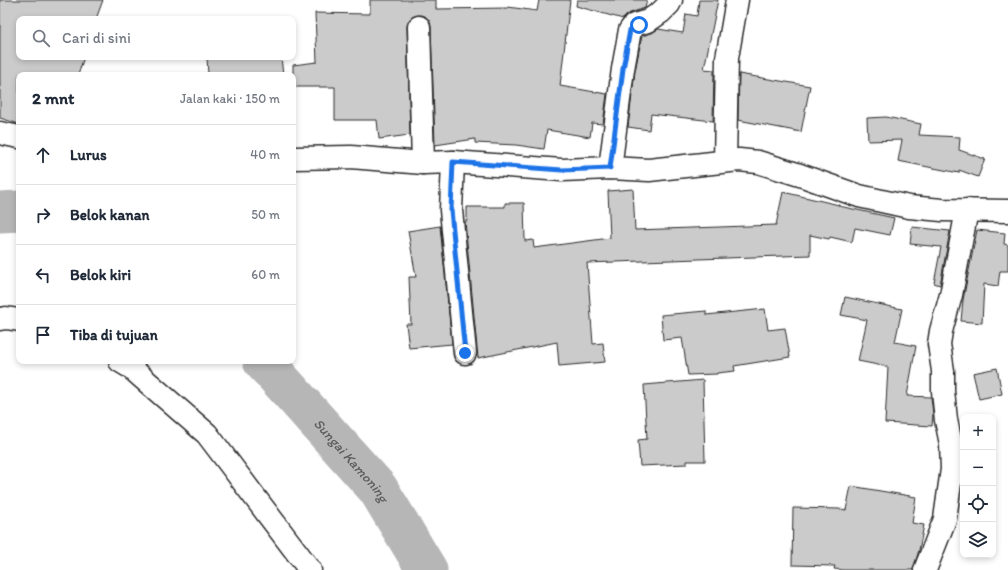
<!DOCTYPE html>
<html lang="id">
<meta charset="utf-8">
<style>
:root{--surface:#fff;--page:#f2f2f3;--text:#1f2937;--muted:#747a83;--line:#e0e1e3}
body{margin:0;font-family:Itim,sans-serif;background:var(--page);color:var(--text)}
.controls{position:absolute;right:12px;bottom:12px;display:grid;overflow:hidden;border-radius:8px;box-shadow:0 2px 6px #0003}
.controls button{width:36px;height:36px;display:grid;place-items:center;padding:0;border:0;border-bottom:1px solid var(--line);background:var(--surface);color:var(--text);font:20px sans-serif}
.stop{position:absolute;width:12px;height:12px;margin:-9px;border:3px solid #1a73e8;border-radius:50%;background:#fff}
.stop.end{background:#1a73e8;border-color:#fff;box-shadow:0 1px 4px #0008}
.list{margin:0;padding:0;list-style:none}
h2{display:flex;justify-content:space-between;align-items:center;height:52px;margin:0;padding:0 16px;font-size:17px}
h2 small{font-size:13px;font-weight:400;color:var(--muted)}
.list li{display:grid;grid-template-columns:26px 1fr auto;gap:12px;align-items:center;box-sizing:border-box;height:60px;padding:0 16px;border-top:1px solid var(--line)}
.list b{display:block;font-size:15px;white-space:nowrap}
.list em{font-size:13px;font-style:normal;color:var(--muted)}
.icon{flex:none;width:22px;height:22px;fill:none;stroke:currentColor;stroke-width:2;stroke-linecap:round;stroke-linejoin:round}
.map{position:relative;flex:none;width:1008px;height:570px;overflow:hidden}
.search{position:absolute;background:var(--surface);box-shadow:0 2px 6px #0003;left:16px;top:16px;width:280px;height:44px;display:flex;align-items:center;gap:10px;box-sizing:border-box;padding:0 14px;border-radius:8px;color:var(--muted);font-size:15px}
.panel{position:absolute;background:var(--surface);box-shadow:0 2px 6px #0003;left:16px;top:72px;width:280px;height:292px;border-radius:8px}
.map>svg:first-child{display:block}
.lines{fill:none;stroke-linecap:round;stroke-linejoin:round}
.river{stroke:#b6b6b6;stroke-width:41}
.building{fill:#cbcbcb;stroke:#2b2b2b}
.minor-casing{stroke:#2b2b2b;stroke-width:25}
.minor{stroke:#fff;stroke-width:22}
.route{stroke:#1a73e8;stroke-width:5}
.labels{text-anchor:middle;stroke-width:4;stroke-linejoin:round;paint-order:stroke}
.water-label{font-size:14px;font-style:italic;fill:#5c5c5c;stroke:#fff}
</style>
<div class="map">
<svg width="1008" height="570" viewBox="0 0 1008 570">
<rect width="100%" height="100%" fill="#fff"/>
<filter id="ink" filterUnits="userSpaceOnUse"><feTurbulence type="fractalNoise" baseFrequency=".025" numOctaves="2"/><feDisplacementMap in="SourceGraphic" scale="8" xChannelSelector="R" yChannelSelector="G"/><feConvolveMatrix kernelMatrix="1 2 1 2 8 2 1 2 1" color-interpolation-filters="sRGB"/></filter>
<g filter="url(#ink)">
<g class="lines">
<g class="river">
<path d="M0 212 19 211"/>
<path id="s1" d="M263 361 378 489 427 570"/>
</g>
</g>
<g class="building">
<path d="M0 0H103L96 19H19V57H84L78 75H19V124L0 118Z"/>
<path d="M370 0H436V9L508 8V7L537 11 539 0H570L560 86 607 94 603 124 592 123 590 137 547 130 544 149 516 145 475 143V139L435 145 431 27 429 20 425 16 419 15 412 17 408 21 407 27 410 135 379 139 377 120H335V87H293V65L317 62 315 13 370 14Z"/>
<path d="M577 0H647L645 8 630 13 623 19 576 6Z"/>
<path d="M699 0H718L704 69 714 70 713 121 651 114 649 130 628 127 635 71 642 36 652 33 658 29 683 33 686 14 697 16Z"/>
<path d="M207 57H281L283 75H208Z"/>
<path d="M739 74 810 86 801 132 738 120Z"/>
<path d="M886 117 921 124 919 135 960 137 959 150 985 159 978 177 959 170V173L898 161 902 140 868 141 867 118Z"/>
<path d="M633 189 635 230 776 225 783 192 839 205V206L894 218 890 235 855 228 852 242 830 237 829 239 810 235V255L587 263 593 344 603 343 605 362 559 366 557 342 478 358 465 221H467V207H505V203H524L525 241 533 240 534 248 610 238 608 191Z"/>
<path d="M440 226 452 344 409 348 406 324H411L409 277H416L408 231Z"/>
<path d="M912 227 950 231 940 285 934 283 941 247 910 244Z"/>
<path d="M977 230 1005 233 1004 244 1008 245V271H1000L998 286 984 284 982 323 961 321 963 300Z"/>
<path d="M845 297 902 309 895 342 916 346 907 396 931 397 933 414 932 426 885 423 888 367 858 361 867 320 841 315Z"/>
<path d="M765 309 768 330 785 328 790 357 734 366 735 371 717 373V374L688 375 682 338 663 340 661 315 706 311V315Z"/>
<path d="M997 368 1002 394 979 399 973 373Z"/>
<path d="M703 380 705 461H687V464L640 466 638 440 647 439 644 385Z"/>
<path d="M851 486 916 497 912 523 924 525 919 550 913 570H844L834 569 835 566 792 565 793 508 840 509 846 510Z"/>
</g>
<g class="lines">
<defs>
<g id="minor">
<path d="M419 27 423 163"/>
<path d="M0 133 19 137"/>
<path d="M293 158 351 157 423 163 453 162 562 170 610 168 649 170 739 160 758 162 800 175 859 196 909 207 942 210 1008 211"/>
<path d="M725 161 727 58 737 0"/>
<path d="M453 162 451 210 465 353"/>
<path d="M610 168 623 69 630 30 634 25 648 21 661 12 669 4 671 0"/>
<path d="M0 319 6 318 19 320"/>
<path d="M120 361 130 367 207 434 310 570"/>
<path d="M925 570 945 519 952 469 951 444 946 420 943 391V371L939 344 941 331 951 295 967 210"/>
</g>
</defs>
<use href="#minor" class="minor-casing"/>
<use href="#minor" class="minor"/>
</g>
</g>
<g class="lines" filter="url(#ink)">
<path class="route" d="M465 353 451 210 453 162 562 170 610 168 623 69 630 30 634 26 639 25"/>
</g>
<g class="labels">
<g class="water-label">
<text dy="5" stroke="none"><textPath href="#s1" startOffset="133">Sungai Kamoning</textPath></text>
</g>
</g>
</svg>
<div class="controls">
<button>+</button>
<button>−</button>
<button><svg class="icon" aria-label="locate" viewBox="0 0 24 24"><circle cx="12" cy="12" r="6"/><path d="M12 2v4M12 18v4M2 12h4M18 12h4"/></svg></button>
<button><svg class="icon" aria-label="layers" viewBox="0 0 24 24"><path d="M12 4l9 5-9 5-9-5zM3 14l9 5 9-5"/></svg></button>
</div>
<div class="stop" style="left:639px;top:25px"></div>
<div class="stop end" style="left:465px;top:353px"></div>
<div class="search"><svg class="icon" aria-label="search" viewBox="0 0 24 24"><circle cx="10" cy="10" r="6"/><path d="M15 15l6 6"/></svg>Cari di sini</div>
<section class="panel">
<h2>2 mnt<small>Jalan kaki · 150 m</small></h2>
<ul class="list">
<li><svg class="icon" aria-label="ahead" viewBox="0 0 24 24"><path d="M12 20V5M6 11l6-6 6 6"/></svg><div><b>Lurus</b></div><em>40 m</em></li>
<li><svg class="icon" aria-label="right" viewBox="0 0 24 24"><path d="M7 20v-9h11M14 6l5 5-5 5"/></svg><div><b>Belok kanan</b></div><em>50 m</em></li>
<li><svg class="icon" aria-label="left" viewBox="0 0 24 24"><path d="M17 20v-9H6M10 6l-5 5 5 5"/></svg><div><b>Belok kiri</b></div><em>60 m</em></li>
<li><svg class="icon" aria-label="arrive" viewBox="0 0 24 24"><path d="M6 21V4h12l-3 4 3 4H6"/></svg><div><b>Tiba di tujuan</b></div></li>
</ul>
</section>
</div>
